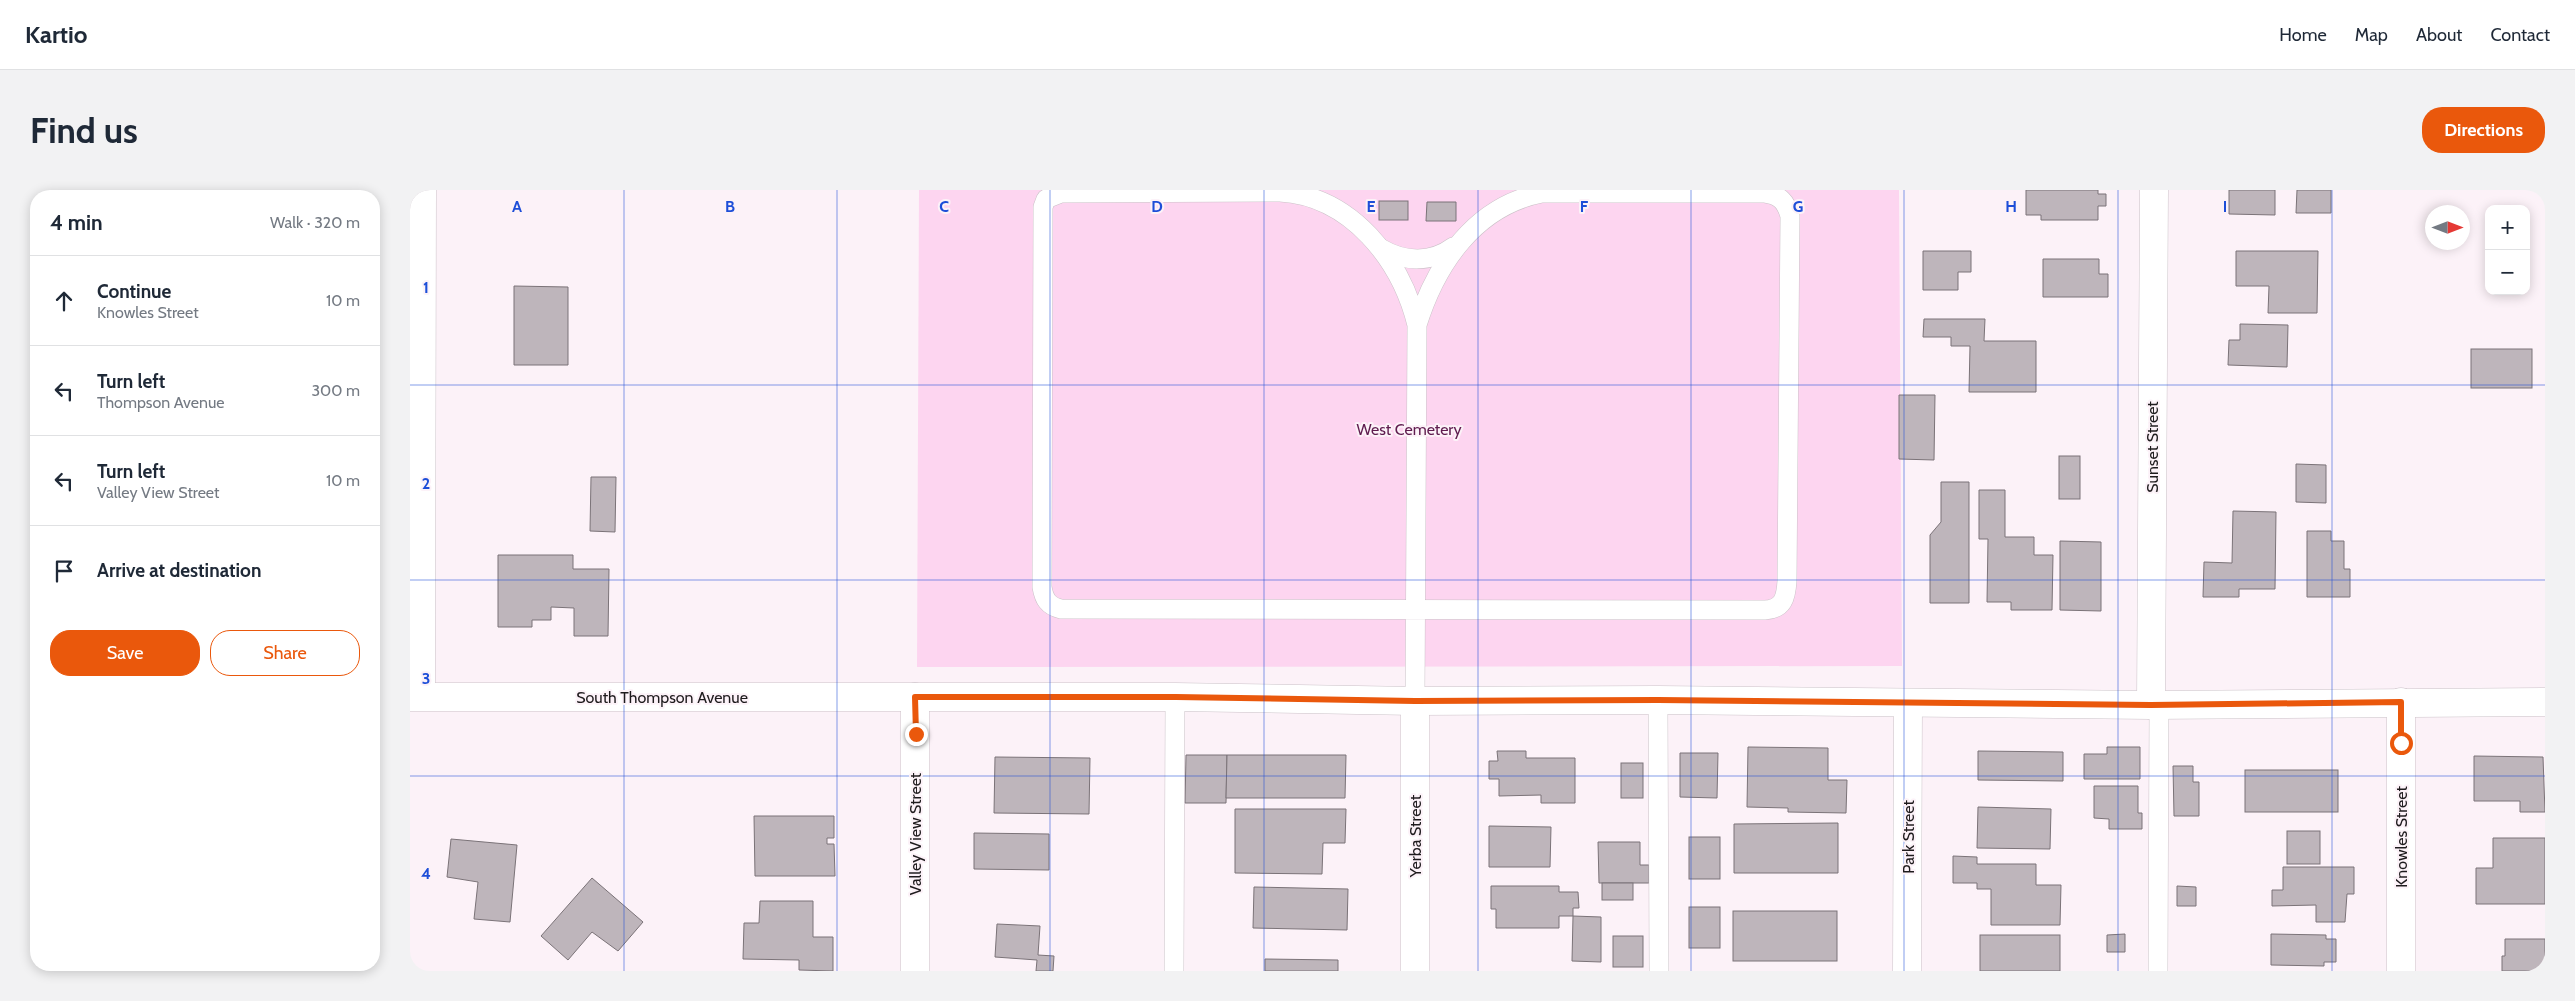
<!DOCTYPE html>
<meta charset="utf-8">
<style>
:root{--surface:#fff;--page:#f2f2f3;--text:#1f2937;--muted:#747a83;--line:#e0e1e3;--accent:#ea580c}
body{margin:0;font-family:Cabin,sans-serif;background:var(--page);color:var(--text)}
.controls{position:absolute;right:15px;top:15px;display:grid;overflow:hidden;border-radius:10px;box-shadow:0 2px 12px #0003}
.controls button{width:45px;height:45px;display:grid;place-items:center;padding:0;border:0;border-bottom:1px solid var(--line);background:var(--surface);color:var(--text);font:25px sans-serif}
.compass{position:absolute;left:2015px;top:15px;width:45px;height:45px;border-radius:50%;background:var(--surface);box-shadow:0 2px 12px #0003;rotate:90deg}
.stop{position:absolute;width:15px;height:15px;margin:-11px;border:4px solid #ea580c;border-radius:50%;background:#fff}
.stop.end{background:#ea580c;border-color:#fff;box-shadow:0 1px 5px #0008}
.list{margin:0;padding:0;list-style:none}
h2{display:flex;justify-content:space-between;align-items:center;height:65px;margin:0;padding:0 20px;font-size:21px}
h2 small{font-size:16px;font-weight:400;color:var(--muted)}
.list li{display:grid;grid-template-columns:32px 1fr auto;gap:15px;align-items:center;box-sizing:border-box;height:90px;padding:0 20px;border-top:1px solid var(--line)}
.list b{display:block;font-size:19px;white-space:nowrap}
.list p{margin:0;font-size:16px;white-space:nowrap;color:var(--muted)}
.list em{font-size:16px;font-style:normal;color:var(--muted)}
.actions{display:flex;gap:10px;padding:15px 20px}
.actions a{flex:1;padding:11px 0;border:1px solid var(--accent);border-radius:20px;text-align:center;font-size:18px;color:var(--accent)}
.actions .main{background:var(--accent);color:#fff}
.icon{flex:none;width:28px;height:28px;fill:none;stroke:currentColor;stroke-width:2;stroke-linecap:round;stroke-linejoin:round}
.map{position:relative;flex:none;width:2135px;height:781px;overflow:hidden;border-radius:20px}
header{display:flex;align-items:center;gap:30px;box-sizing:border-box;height:70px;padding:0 25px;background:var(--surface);border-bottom:1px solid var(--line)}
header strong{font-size:24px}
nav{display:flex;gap:28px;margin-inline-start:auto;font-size:18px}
.intro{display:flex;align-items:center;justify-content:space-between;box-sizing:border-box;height:120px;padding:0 30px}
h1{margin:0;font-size:35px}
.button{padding:12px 22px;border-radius:20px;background:var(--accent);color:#fff;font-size:18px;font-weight:700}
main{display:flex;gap:30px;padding:0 30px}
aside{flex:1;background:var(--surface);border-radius:20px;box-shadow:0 2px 12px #0003}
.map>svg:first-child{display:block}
.green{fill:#fdd5f0}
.building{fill:#beb5bb;stroke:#7b7378}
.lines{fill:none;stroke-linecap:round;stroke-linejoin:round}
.lane-casing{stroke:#cbc2c8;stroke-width:20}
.street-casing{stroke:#cbc2c8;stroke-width:29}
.lane{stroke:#fff;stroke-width:19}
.street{stroke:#fff;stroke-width:28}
.route{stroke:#ea580c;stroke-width:6}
.grid{fill:none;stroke:#1d4ed8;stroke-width:1;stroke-opacity:0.55}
.labels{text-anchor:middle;stroke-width:4;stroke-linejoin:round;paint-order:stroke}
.park-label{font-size:16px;fill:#5f1c4f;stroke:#fcf2f8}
.street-label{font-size:16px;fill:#1e1b1d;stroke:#fcf2f8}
.grid-label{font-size:16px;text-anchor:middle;font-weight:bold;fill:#1d4ed8;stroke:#fcf2f8;stroke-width:4;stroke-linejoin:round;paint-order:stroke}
</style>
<header>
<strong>Kartio</strong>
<nav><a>Home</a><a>Map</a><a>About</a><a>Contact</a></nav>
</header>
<div class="intro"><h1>Find us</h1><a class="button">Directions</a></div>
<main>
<aside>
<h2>4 min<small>Walk · 320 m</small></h2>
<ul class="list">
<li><svg class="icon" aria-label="ahead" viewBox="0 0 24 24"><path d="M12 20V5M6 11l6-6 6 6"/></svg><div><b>Continue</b><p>Knowles Street</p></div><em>10 m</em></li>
<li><svg class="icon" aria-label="left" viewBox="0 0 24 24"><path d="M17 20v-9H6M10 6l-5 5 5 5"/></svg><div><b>Turn left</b><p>Thompson Avenue</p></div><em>300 m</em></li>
<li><svg class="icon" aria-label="left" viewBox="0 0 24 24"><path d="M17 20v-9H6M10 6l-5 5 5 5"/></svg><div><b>Turn left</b><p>Valley View Street</p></div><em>10 m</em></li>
<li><svg class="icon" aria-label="arrive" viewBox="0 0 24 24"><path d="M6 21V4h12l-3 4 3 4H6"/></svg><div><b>Arrive at destination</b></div></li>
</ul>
<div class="actions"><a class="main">Save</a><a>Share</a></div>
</aside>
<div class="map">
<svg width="2135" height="781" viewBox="0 0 2135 781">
<rect width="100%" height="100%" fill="#fcf2f8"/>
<path class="green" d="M509 0H1489L1492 476 507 477Z"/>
<g class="building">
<path d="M1616 0H1688V4H1696V16H1688V30H1631V25H1616Z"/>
<path d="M1819 0H1865V25L1819 24Z"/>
<path d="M1887 0H1921V23H1886Z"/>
<rect x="969" y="11" width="29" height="19"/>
<path d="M1017 12H1046V31H1016Z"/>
<path d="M1513 61H1561V82H1548V100H1513Z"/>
<path d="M1826 61H1908L1907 123H1858L1859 96H1826Z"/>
<path d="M1633 69H1689V84H1698V107H1633Z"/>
<path d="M104 96 158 97V175H104Z"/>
<path d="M1514 129H1575L1574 151H1626V202H1559L1560 156H1541V147H1513Z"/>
<path d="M1830 134 1878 135 1877 177 1818 175 1819 150H1830Z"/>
<rect x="2061" y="159" width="61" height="39"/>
<path d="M1489 205H1525L1524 270 1489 269Z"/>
<rect x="1649" y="266" width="21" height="43"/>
<path d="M1886 274 1916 275V313L1886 312Z"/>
<path d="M181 287H206L205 342 180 341Z"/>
<path d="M1531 292H1559V413H1520V345L1531 332Z"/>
<path d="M1569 300H1595V347H1624V365H1643L1642 420H1601V412H1577L1578 349H1569Z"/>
<path d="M1823 321 1866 322 1865 399H1829V407H1793L1794 372 1822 373Z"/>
<path d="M1897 341H1921V351H1934V379H1940V407H1897Z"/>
<path d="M1650 351 1691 352V421L1650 420Z"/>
<path d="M88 365H163V379H199L198 446H164V418L141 417V430H122V437H88Z"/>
<path d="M1338 557 1418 558V590H1437L1436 623 1378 622V618L1337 617Z"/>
<path d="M1697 557H1730V589H1674V564H1697Z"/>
<path d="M1087 561H1116V568H1165V613H1131V605L1089 606V589H1079V571H1088Z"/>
<path d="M1568 561 1653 562V591L1568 590Z"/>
<path d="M1270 563H1308L1307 608 1270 607Z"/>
<path d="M776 565H817L816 613H775Z"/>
<path d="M817 565H936L935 608H816Z"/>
<path d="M2064 566 2133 567 2135 622H2110V611H2064Z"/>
<path d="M585 567 680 568 679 624 584 623Z"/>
<rect x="1211" y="573" width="22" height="35"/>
<path d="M1763 576H1783V592H1789V626H1764Z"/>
<rect x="1835" y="580" width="93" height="42"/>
<path d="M1684 596H1728V623H1732V639H1699V629L1684 628Z"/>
<path d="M1568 617 1641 619 1640 659 1567 658Z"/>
<path d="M825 619H936L935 653H913L912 684 825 683Z"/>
<path d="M344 626H424V648H417V654H424L425 686H345Z"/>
<path d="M1428 633V683H1324V634Z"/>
<path d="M1079 636 1141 637 1140 677H1079Z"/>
<rect x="1877" y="641" width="33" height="33"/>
<path d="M564 643 639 644V680L564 679Z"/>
<rect x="1279" y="647" width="31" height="42"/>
<path d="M2083 648H2135V714H2066V678H2083Z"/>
<path d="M41 649 107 655 100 732 64 729 68 692 37 687Z"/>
<path d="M1188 652H1230V675H1239V693H1189Z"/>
<path d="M1543 666 1567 667V674H1626V695H1651L1650 735H1581V699H1567V693H1543Z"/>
<path d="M1873 677H1944V704H1937L1935 732H1906V715L1862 716V700H1873Z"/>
<path d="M182 688 233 732 208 761 182 742 158 770 131 746Z"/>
<rect x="1192" y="693" width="31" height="17"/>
<path d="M1081 696H1149V702H1168L1169 718H1163V726H1149V738H1086V719H1081Z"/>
<path d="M1767 696 1786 697V716H1767Z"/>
<path d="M844 697 938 699 937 740 843 738Z"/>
<path d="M350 711H403V747H423V781L389 780V770L333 769 334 733H349Z"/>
<rect x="1279" y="717" width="31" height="41"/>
<rect x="1323" y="721" width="104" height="50"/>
<path d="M1163 726 1191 727V772L1162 771Z"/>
<path d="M587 734 630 736 628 765 644 766 643 781H626L627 770 585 767Z"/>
<path d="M1715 744V762H1697V745Z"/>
<path d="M1861 744 1916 745V749H1926V772H1914V776L1861 775Z"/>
<rect x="1570" y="745" width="80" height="36"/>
<rect x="1203" y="746" width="30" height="31"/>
<path d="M2095 749H2135V781H2092V766H2095Z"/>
<path d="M855 769 928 770V781H855Z"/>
</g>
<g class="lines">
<defs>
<g id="lane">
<path d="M972 59C994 72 1022 73 1043 57"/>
<path d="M1248 510 1249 781"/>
<path d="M1005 511 1007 135C1026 74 1065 16 1132 3H1355C1370 5 1376 12 1380 26L1377 391C1376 408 1373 419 1355 420L651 419C638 416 634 409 632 397L633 17 636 9 651 3 870 2C941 6 991 70 1007 135"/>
<path d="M764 781 765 507"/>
<path d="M1748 781 1749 514"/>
</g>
<g id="street">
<path d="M11 506 12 0"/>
<path d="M0 507H765L1005 511 1248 510 1741 515 2135 512"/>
<path d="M505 507V781"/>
<path d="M1005 511V781"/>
<path d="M1991 512V781"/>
<path d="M1741 515 1744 0"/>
<path d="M1497 781 1498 513"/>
</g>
</defs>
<use href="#lane" class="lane-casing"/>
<use href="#street" class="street-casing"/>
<use href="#lane" class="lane"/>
<use href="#street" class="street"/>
</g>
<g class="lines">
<path class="route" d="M506 544 505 507H766L1005 511 1248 510 1741 515 1991 512V553"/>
</g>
<path class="grid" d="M214 0V781M427 0V781M640 0V781M854 0V781M1068 0V781M1281 0V781M1494 0V781M1708 0V781M1922 0V781M0 195H2135M0 390H2135M0 586H2135"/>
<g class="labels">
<g class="park-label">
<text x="999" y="245">West Cemetery</text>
</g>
<g class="street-label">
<text transform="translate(1742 257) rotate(-90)" y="6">Sunset Street</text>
<text x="252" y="513">South Thompson Avenue</text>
<text transform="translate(505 644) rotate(-90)" y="6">Valley View Street</text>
<text transform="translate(1005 646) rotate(-90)" y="6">Yerba Street</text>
<text transform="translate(1498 647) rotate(-90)" y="6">Park Street</text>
<text transform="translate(1991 647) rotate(-90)" y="6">Knowles Street</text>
</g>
</g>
<g class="grid-label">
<text x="107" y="22">A</text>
<text x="320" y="22">B</text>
<text x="534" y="22">C</text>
<text x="747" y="22">D</text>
<text x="961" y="22">E</text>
<text x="1174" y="22">F</text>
<text x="1388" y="22">G</text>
<text x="1601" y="22">H</text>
<text x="1815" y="22">I</text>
<text x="16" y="103">1</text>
<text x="16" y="299">2</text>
<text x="16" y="494">3</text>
<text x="16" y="689">4</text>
</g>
</svg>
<div class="controls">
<button>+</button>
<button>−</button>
</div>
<svg class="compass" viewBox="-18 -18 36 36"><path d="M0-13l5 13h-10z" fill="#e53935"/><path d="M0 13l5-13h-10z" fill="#747a83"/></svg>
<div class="stop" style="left:1991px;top:553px"></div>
<div class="stop end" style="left:506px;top:544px"></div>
</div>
</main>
